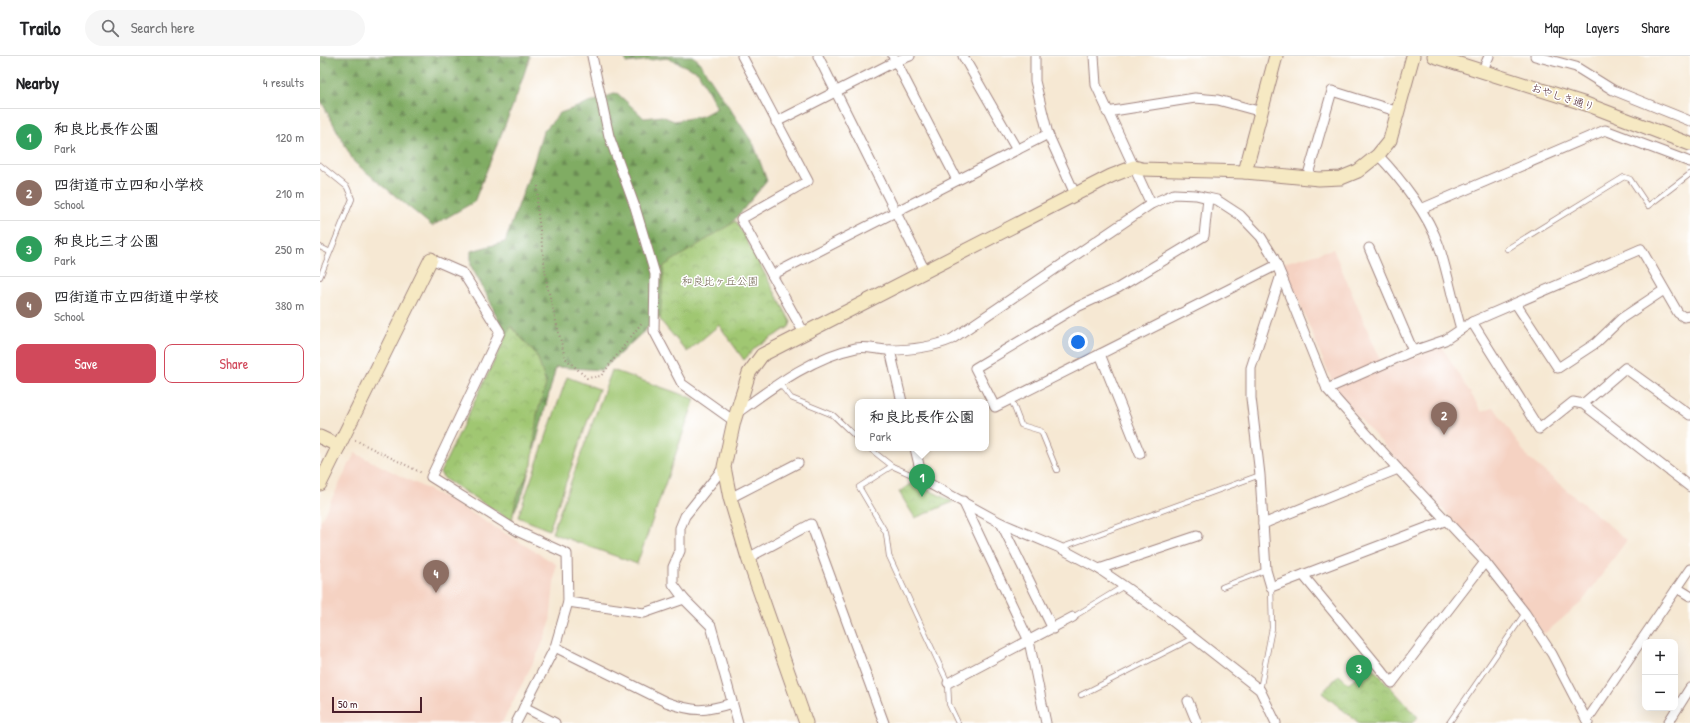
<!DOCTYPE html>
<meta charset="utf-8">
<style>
:root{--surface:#fff;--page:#f6f6f6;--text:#202124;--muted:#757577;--line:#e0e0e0;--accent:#d1495b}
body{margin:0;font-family:"Patrick Hand","Klee One",sans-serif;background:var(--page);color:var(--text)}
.controls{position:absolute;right:12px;bottom:12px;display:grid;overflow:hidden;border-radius:8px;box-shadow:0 4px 16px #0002}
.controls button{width:36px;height:36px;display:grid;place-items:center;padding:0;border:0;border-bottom:1px solid var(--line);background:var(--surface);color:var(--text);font:20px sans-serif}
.scale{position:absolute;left:12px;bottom:10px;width:90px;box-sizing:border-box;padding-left:4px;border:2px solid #4a1f2b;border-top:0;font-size:11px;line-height:14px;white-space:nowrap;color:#4a1f2b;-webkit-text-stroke:3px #fff;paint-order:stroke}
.you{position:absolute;left:758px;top:286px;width:14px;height:14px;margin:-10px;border:3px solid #fff;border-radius:50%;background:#1a73e8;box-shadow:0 0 0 6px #1a73e833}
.badge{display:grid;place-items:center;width:26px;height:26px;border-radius:50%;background:var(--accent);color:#fff;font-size:13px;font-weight:700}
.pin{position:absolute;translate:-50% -33px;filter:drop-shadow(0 1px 2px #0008)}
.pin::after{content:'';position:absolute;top:21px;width:14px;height:12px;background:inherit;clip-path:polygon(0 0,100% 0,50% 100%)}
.popup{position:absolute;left:535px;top:343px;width:134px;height:52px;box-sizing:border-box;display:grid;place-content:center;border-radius:8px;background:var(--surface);filter:drop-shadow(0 1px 3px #0005);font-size:13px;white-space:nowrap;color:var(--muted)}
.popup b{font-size:15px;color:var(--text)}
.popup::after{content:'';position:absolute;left:50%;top:100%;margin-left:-8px;border:8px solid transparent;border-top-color:var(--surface)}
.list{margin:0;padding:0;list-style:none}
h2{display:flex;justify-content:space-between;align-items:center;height:52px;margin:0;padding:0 16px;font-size:17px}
h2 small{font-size:13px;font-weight:400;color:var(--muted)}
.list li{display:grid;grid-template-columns:26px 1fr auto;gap:12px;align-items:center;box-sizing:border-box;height:56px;padding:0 16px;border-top:1px solid var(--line)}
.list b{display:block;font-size:15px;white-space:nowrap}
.list p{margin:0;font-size:13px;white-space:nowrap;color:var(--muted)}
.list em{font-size:13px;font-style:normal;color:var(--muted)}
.actions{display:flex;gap:8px;padding:12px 16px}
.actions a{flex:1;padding:9px 0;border:1px solid var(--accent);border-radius:8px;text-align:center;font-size:14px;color:var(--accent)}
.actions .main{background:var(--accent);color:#fff}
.icon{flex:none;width:22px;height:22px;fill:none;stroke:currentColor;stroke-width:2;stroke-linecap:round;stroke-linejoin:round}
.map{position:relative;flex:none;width:1370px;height:667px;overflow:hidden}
header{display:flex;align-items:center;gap:24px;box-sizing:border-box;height:56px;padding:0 20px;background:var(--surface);border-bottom:1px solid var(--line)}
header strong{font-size:19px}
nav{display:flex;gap:22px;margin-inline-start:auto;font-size:14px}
.search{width:280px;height:36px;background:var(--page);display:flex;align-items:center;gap:10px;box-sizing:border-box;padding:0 14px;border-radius:22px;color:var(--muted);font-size:15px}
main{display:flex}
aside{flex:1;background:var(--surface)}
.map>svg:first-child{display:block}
.built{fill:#f5d2c2}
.grass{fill:#a0c772;stroke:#75734e}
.forest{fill:url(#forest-firs);stroke:#656648}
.park{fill:url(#park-crowns);stroke:#75734e}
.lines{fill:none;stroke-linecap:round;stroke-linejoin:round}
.lane-casing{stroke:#a0847f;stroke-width:6}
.street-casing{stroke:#a0847f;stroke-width:11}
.secondary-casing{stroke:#a0847f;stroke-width:15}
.path{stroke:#a0847f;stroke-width:2;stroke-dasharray:1 3;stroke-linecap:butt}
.lane{stroke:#fff;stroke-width:4.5}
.street{stroke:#fff;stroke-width:9}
.secondary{stroke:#f6e9c3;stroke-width:13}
.labels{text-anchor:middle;stroke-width:3;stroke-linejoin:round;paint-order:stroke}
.street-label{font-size:11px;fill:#4a1f2b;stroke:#fff}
.park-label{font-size:11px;fill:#685a44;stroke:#fff}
</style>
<header>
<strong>Trailo</strong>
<div class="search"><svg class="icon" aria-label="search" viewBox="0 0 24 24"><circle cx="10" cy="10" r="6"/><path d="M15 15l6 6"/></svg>Search here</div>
<nav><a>Map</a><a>Layers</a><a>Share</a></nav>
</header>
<main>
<aside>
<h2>Nearby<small>4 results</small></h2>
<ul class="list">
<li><span class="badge" style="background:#2e9e5b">1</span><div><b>和良比長作公園</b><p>Park</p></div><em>120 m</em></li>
<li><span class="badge" style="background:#8d6e63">2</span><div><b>四街道市立四和小学校</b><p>School</p></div><em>210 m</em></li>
<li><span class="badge" style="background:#2e9e5b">3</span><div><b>和良比三才公園</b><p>Park</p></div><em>250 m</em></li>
<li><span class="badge" style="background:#8d6e63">4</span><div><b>四街道市立四街道中学校</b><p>School</p></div><em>380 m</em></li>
</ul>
<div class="actions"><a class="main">Save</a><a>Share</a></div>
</aside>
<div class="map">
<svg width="1370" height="667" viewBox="0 0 1370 667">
<defs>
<pattern id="forest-firs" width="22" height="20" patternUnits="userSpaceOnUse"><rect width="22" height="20" fill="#80ac64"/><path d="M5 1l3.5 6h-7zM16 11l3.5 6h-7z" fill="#6b8b53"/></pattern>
<pattern id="park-crowns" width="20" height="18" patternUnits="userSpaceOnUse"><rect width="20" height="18" fill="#a0c772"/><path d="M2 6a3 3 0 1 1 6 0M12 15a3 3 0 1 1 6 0" fill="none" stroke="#8baa63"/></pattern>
</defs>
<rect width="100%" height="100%" fill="#fff"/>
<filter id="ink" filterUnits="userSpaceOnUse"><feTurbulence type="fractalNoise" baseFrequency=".025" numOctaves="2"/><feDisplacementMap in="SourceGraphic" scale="8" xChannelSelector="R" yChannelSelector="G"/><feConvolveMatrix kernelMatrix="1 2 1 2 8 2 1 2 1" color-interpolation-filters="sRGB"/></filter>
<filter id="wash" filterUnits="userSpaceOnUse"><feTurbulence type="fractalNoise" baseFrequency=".012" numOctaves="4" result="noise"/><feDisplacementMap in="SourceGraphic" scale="16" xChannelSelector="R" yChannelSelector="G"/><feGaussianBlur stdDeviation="0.9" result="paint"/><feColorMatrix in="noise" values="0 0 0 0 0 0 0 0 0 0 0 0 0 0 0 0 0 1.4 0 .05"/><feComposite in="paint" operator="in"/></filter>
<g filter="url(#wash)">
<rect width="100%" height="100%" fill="#f6e8d3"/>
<g class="built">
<path d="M1013 193 1064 313 1122 291 1162 356 1174 351 1208 402 1307 484 1262 546 1224 578 1166 500 1017 338 963 207Z"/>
<path d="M35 397 133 446 236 508 230 567 220 593 182 667H3L0 665V466Z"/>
</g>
<g class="grass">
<path d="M292 314 375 343 317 508 232 477Z"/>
<path d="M247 321 279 333 229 474 198 461Z"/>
</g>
<g class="forest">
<path d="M0 0H210L197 39 154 146 112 170 34 106 0 43Z"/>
<path d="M305 0H372L378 4 434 89 447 125 400 181 345 256 282 314 236 311 203 437 193 458 203 325 170 245 151 210V195L185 186 212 112 223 76 240 57 297 37 324 62 342 60 354 65 382 60 397 52 378 16 347 2 306 7Z"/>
</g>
<g class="park">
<path d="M416 165 471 266 469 271 436 291 424 304 399 269 367 296 340 264 344 210Z"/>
<path d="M191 270 217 300 226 328 217 358 212 409 196 442 192 465 126 424 120 417Z"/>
<path d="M593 426 633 446 595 462 579 436Z"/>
<path d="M1048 607 1098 661 1093 667H1039L1002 637 1019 619 1029 628Z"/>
</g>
</g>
<g filter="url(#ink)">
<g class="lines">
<defs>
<g id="lane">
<path d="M0 109 27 131 32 143 0 221"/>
<path d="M0 191 10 196"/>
<path d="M1187 193 1304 121 1310 123 1328 150 1370 118"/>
<path d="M460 328 471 342 513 359 538 383"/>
<path d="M691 343 701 369 721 375 737 414"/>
<path d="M549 392 572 410"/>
<path d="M601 423 572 410 539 431 566 477 569 500 628 627 629 648 638 667"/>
<path d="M740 492 940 419"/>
<path d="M902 531 946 514"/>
<path d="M753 561 804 530"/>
<path d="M940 634 952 572 951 531"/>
<path d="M761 639 873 582"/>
<path d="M1129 667 1205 557"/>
</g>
<g id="street">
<path d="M272 0 289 80 315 151 335 218 334 275 362 328 414 365"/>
<path d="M422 0 488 125 421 163 484 277"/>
<path d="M498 0 605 215"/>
<path d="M573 0 637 124"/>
<path d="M643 0 697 94"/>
<path d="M715 0V25L728 78 755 138"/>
<path d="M774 0 776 29 831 148"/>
<path d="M1215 0 1256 11 1293 34 1370 65"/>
<path d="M1162 16 1169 0"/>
<path d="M787 56 875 42 898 44 942 56"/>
<path d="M456 66 576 5 590 0"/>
<path d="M1058 99C1081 123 1108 158 1119 190 1128 218 1133 246 1141 273"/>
<path d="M987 122 1012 35 1079 56"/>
<path d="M888 142 884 180 798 232 755 252 655 312 675 351 957 209"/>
<path d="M1101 153 1285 74 1370 106"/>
<path d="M1049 192 1093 295"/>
<path d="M111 203 143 217 180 276 111 421 199 476 247 498 248 546 235 591 196 667"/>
<path d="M452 219 728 78"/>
<path d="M961 219 931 312V342L940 419 946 514 951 531 1127 464"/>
<path d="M1196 248 1238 312 1276 287 1302 262 1344 234"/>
<path d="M1152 266 1219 373 1253 346 1263 348 1370 431"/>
<path d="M570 294 582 346"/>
<path d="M780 298 820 398"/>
<path d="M1007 333 1093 295 1125 284 1152 266 1321 193 1358 257 1364 261 1370 260"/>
<path d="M1263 348 1305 312 1370 359"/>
<path d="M417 357C453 331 492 301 536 292 546 290 559 294 569 294 590 294 613 291 632 283L831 148 854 138 876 139 888 142 897 144 920 159 941 181 954 202 961 219 1007 333 1078 413 1165 506 1205 557 1232 598 1268 667"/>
<path d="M595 392 599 409 601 423 681 467 740 492 779 513 804 530 842 557 940 634 956 667"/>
<path d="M404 411 365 460 360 472V495L353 511V528L364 543 391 570 418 667"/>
<path d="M410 442 478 407"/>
<path d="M643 445 709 585 726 667"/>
<path d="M681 467 733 573"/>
<path d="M943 468 1078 413"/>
<path d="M428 502 491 468 564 667"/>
<path d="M779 513 877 480"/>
<path d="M983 519 1072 627 1165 506"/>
<path d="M1357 532 1370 540"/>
<path d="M248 546 324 557 364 543"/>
<path d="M235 591 346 646C374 656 384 656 412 647"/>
<path d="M628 627 753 561"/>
<path d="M868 645 877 667"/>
<path d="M204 651 235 667"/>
<path d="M1267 664 1370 513"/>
<path d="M1348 667 1370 632"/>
</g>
<g id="secondary">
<path d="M1114 0 1266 48 1370 88"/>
<path d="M925 116 956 0"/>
<path d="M0 381 19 390"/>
<path d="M0 428 111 203"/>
<path d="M486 667 428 502 410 442 404 411 414 365 429 317 442 299 791 120 814 111 822 113 925 116 999 123 1021 122 1038 115 1058 99 1070 84 1093 0"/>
</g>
</defs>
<use href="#lane" class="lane-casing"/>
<use href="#street" class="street-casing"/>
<use href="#secondary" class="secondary-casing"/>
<g class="path">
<path d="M218 130 217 150 227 229 245 302 267 322 281 320 323 265"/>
<path d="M35 384 102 417"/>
</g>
<use href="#lane" class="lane"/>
<use href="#street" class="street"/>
<use href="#secondary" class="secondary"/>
</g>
</g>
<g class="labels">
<g class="street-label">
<text transform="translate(1243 41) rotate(18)" y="4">おやしき通り</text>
</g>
<g class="park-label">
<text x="400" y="229">和良比ヶ丘公園</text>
</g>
</g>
</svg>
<div class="controls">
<button>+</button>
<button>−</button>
</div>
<div class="scale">50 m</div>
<div class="you"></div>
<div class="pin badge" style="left:602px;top:441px;background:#2e9e5b">1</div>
<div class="popup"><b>和良比長作公園</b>Park</div>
<div class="pin badge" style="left:1124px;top:379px;background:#8d6e63">2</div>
<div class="pin badge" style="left:1039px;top:632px;background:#2e9e5b">3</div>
<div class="pin badge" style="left:116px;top:537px;background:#8d6e63">4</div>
</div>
</main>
